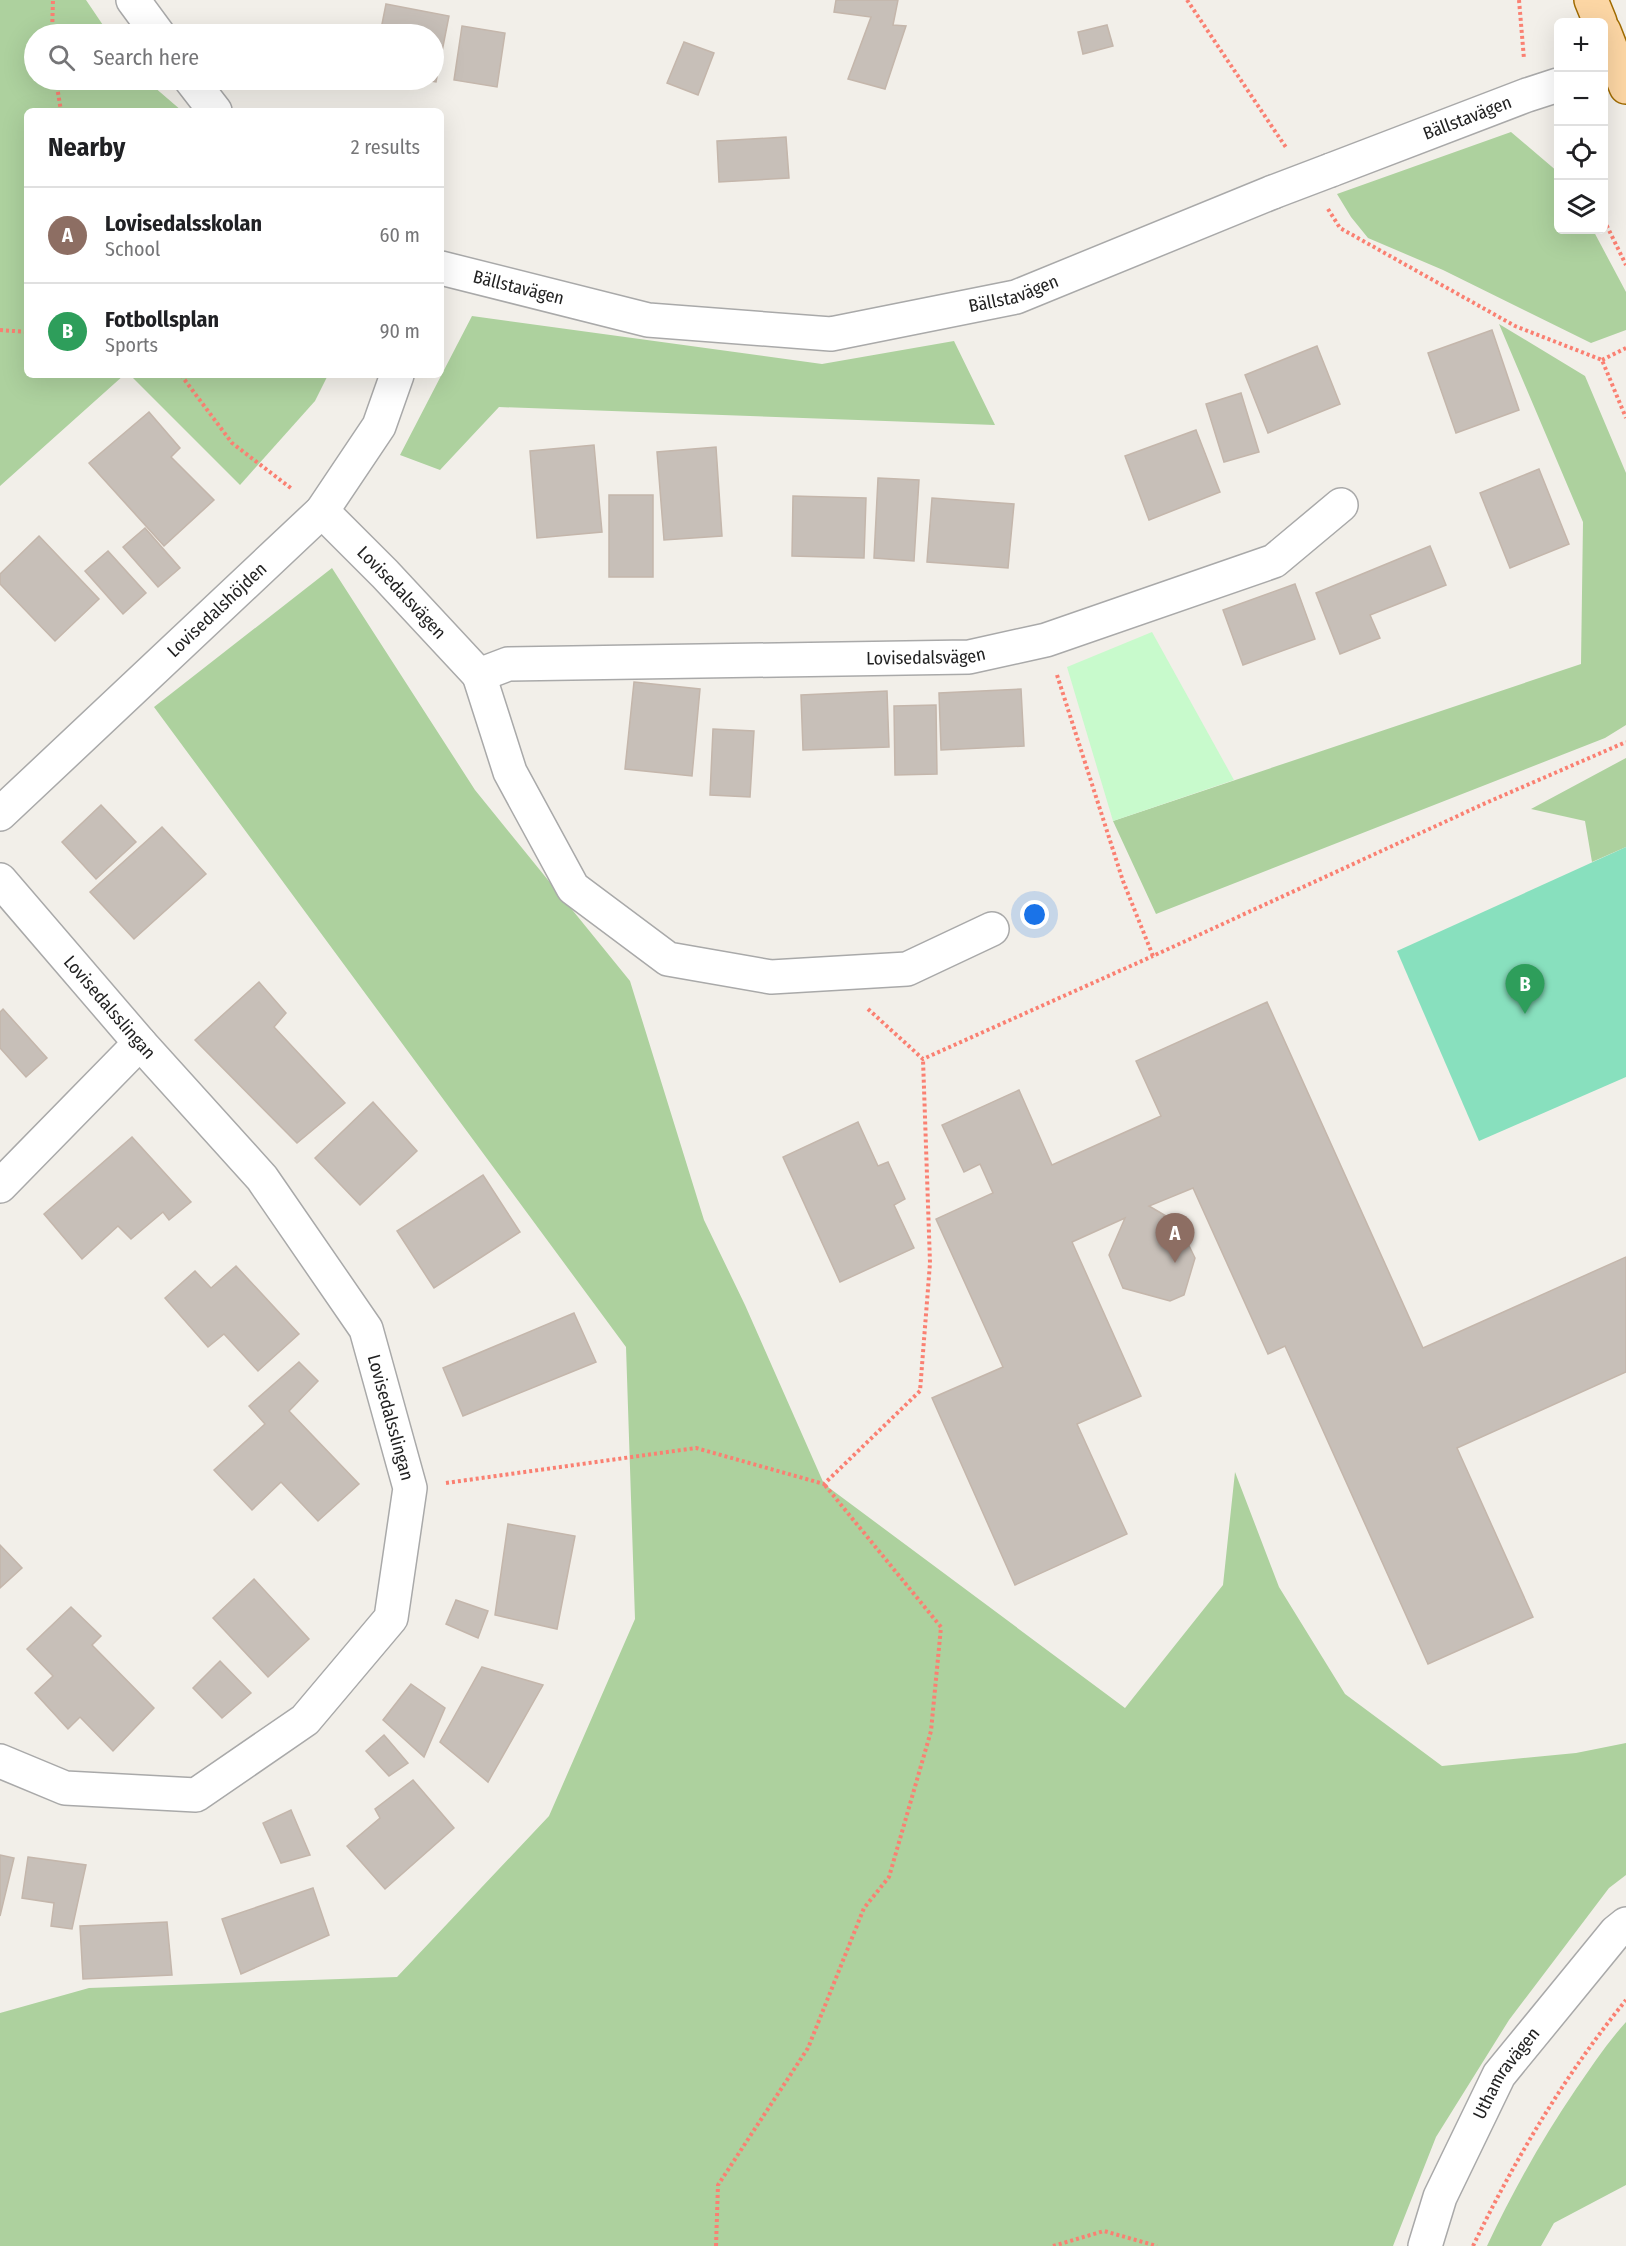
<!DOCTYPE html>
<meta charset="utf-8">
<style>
:root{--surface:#fff;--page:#f6f6f6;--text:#202124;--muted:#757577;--line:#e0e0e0;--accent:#2563eb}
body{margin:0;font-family:"Fira Sans Condensed",sans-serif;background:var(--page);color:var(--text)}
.controls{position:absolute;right:18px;top:18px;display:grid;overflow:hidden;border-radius:9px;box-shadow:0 6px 24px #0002}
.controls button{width:54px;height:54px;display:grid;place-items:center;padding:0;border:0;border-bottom:2px solid var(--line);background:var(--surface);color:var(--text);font:30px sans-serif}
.you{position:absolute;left:1035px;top:915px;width:21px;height:21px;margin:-15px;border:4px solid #fff;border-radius:50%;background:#1a73e8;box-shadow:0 0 0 9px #1a73e833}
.badge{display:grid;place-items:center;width:39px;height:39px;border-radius:50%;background:var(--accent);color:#fff;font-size:20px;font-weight:700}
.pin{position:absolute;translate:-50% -50px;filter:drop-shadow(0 2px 3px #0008)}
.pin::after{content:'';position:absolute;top:32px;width:21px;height:18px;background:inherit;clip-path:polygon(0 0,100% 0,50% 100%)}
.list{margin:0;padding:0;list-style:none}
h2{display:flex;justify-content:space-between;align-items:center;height:78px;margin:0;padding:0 24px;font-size:26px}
h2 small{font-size:20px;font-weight:400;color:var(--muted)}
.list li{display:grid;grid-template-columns:39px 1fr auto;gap:18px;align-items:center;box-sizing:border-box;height:96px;padding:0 24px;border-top:2px solid var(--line)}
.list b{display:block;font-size:22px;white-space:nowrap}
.list p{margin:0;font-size:20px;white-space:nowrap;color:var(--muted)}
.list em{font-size:20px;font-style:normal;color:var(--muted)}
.icon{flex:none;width:33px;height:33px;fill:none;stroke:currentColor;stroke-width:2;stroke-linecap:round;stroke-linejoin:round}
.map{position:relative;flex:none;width:1626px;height:2246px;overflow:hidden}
.search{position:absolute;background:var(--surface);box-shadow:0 6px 24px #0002;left:24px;top:24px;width:420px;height:66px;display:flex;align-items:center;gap:15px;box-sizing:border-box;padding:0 21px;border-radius:33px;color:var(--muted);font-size:22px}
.panel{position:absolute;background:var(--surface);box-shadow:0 6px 24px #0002;left:24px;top:108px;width:420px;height:270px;border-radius:9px}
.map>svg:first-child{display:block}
.forest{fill:#add19e}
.park{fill:#c8facc}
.pitch{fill:#88e0be}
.building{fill:#c7bfb8;stroke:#c4b6ab;stroke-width:1.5}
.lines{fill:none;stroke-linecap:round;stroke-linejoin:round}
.minor-casing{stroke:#a9a9a9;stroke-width:36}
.major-casing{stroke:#a06b00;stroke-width:36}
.path{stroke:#fa8072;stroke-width:4;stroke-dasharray:3 3;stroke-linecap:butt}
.minor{stroke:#fff;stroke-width:33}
.major{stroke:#fcd6a4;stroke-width:33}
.minor-bridge-casing{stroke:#a9a9a9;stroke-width:36;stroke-linecap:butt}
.minor-bridge{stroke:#fff;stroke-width:33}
.labels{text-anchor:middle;stroke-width:5;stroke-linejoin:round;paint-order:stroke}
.street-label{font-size:18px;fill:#222;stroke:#fff}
</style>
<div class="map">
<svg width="1626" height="2246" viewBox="0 0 1626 2246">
<rect width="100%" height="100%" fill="#f2efe9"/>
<g class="forest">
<path d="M0 0H86L109 34H34V80H146L182 111H27V375H124L0 486Z"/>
<path d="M1511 132 1558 172V230H1593L1626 292V330L1591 343 1443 270 1368 238 1351 217 1337 194Z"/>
<path d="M472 316 822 364 954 341 995 425 499 407 440 470 400 455Z"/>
<path d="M1499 324 1585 376 1626 473V725L1605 738 1156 914 1113 821 1581 664 1583 522Z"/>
<path d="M130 375H328L315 401 240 485Z"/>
<path d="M332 568 475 790 630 981 704 1220 745 1305 824 1484 1125 1708 1223 1585 1235 1472 1279 1587 1345 1694 1442 1766 1576 1753 1626 1743V1875L1609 1888 1509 2020 1436 2137 1393 2246H0V2013L89 1988 397 1977 549 1816 635 1619 626 1347 154 707Z"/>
<path d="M1626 758V847L1592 862 1585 821 1531 809Z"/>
<path d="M1626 2022V2185L1554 2223 1541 2246H1487C1513 2191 1542 2139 1576 2089 1592 2066 1607 2043 1626 2022Z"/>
</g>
<path class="park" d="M1152 632 1234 780 1113 821 1067 667Z"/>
<path class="pitch" d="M1626 847V1077L1479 1141 1397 951Z"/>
<g class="building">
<path d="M836 0H898L893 25 906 26 885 89 848 79 871 17 834 12Z"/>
<path d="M386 4 449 16 436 82 425 80H434V34H380Z"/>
<path d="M1107 25 1113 46 1083 54 1078 32Z"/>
<path d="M462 26 505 33 497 87 454 80Z"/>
<path d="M684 42 714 53 698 95 667 83Z"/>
<path d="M786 137 789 178 719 182 717 141Z"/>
<path d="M1492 330 1519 410 1456 433 1428 353Z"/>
<path d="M1317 346 1340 404 1268 433 1245 375Z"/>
<path d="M1241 393 1259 452 1224 462 1206 404Z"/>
<path d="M149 412 180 448 171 457 214 500 164 546 89 463Z"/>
<path d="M1196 430 1220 492 1149 520 1125 456Z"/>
<path d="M594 445 602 532 537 538 530 451Z"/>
<path d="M716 447 722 536 664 540 657 452Z"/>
<path d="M1539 469 1569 544 1510 568 1480 493Z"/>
<path d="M878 478 919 480 914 561 874 558Z"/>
<rect x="609" y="495" width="44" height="82"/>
<path d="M793 496 866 498 864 558 792 556Z"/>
<path d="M932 498 1014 504 1008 568 927 562Z"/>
<path d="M145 528 180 568 158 587 123 547Z"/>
<path d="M39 536 99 599 55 641 0 584V574Z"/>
<path d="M1430 546 1446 585 1370 615 1380 638 1340 654 1316 593Z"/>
<path d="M108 551 146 593 123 614 85 571Z"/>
<path d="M1295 584 1315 639 1243 665 1223 610Z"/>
<path d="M634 682 700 689 692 776 625 769Z"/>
<path d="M1021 689 1024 746 941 750 939 693Z"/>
<path d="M887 691 889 747 803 750 801 695Z"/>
<path d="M936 705 937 774 895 775 894 706Z"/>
<path d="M713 729 754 731 750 797 710 795Z"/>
<path d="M101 805 136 842 96 879 62 842Z"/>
<path d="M162 827 206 874 134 939 90 892Z"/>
<path d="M259 982 286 1013 274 1027 345 1103 297 1143 195 1040Z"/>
<path d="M1267 1002 1423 1348 1626 1257V1372L1457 1448 1533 1617 1428 1664 1285 1346 1268 1354 1193 1188 1149 1206 1178 1223 1195 1258 1184 1295 1170 1301 1123 1288 1109 1255 1125 1218 1072 1242 1141 1396 1077 1424 1127 1534 1015 1585 932 1398 1003 1367 936 1219 993 1193 980 1164 964 1172 942 1125 1019 1090 1052 1165 1161 1116 1136 1061Z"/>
<path d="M3 1009 47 1058 26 1077 0 1048V1012Z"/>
<path d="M373 1102 417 1151 360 1205 315 1158Z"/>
<path d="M858 1122 878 1166 888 1162 905 1199 894 1205 914 1248 840 1282 783 1157Z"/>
<path d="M132 1137 191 1202 169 1220 163 1212 131 1239 118 1226 82 1259 44 1214Z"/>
<path d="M483 1175 520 1232 434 1288 397 1231Z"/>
<path d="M236 1266 299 1334 258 1371 224 1334 208 1347 165 1298 195 1271 211 1288Z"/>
<path d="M574 1313 596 1362 463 1416 443 1368Z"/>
<path d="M299 1362 318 1381 289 1411 359 1484 318 1521 281 1482 252 1510 214 1470 265 1424 249 1406Z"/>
<path d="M508 1524 575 1536 557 1629 495 1615Z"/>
<path d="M0 1545 22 1568 0 1588Z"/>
<path d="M254 1579 309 1639 268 1677 213 1618Z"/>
<path d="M456 1600 488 1611 478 1638 446 1624Z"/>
<path d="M71 1607 101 1636 92 1645 154 1708 113 1751 80 1717 68 1729 35 1693 53 1676 27 1649Z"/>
<path d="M220 1661 251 1693 222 1718 193 1688Z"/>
<path d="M482 1667 543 1685 488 1782 440 1742Z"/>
<path d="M411 1684 445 1708 424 1757 383 1720Z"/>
<path d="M384 1735 408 1763 389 1776 366 1751Z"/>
<path d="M413 1780 454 1828 385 1889 347 1846 380 1818 375 1809Z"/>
<path d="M291 1810 310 1855 281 1863 263 1823Z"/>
<path d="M0 1855 14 1858 0 1916Z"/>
<path d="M28 1857 86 1865 72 1929 51 1926 54 1903 22 1898Z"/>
<path d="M313 1888 329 1935 241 1974 222 1919Z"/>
<path d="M167 1922 172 1975 83 1979 80 1926Z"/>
</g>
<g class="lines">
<defs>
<g id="minor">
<path d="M133 0 158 34"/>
<path d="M191 80 215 111"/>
<path id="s1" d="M1331 170 1527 95 1558 85"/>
<path id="s2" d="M441 268 648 320 831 334 1016 297 1273 192"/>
<path id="s3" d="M322 511 385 574 479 675 508 664 969 657 1046 640 1274 561 1341 505"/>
<path d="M479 675 510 772 573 888 668 959 771 977 907 969 992 929"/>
<path id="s4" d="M0 814 322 511 379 426 397 375"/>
<path id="s5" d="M0 880 140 1043 262 1178 366 1329 410 1488 391 1618 305 1720 196 1795 65 1788 0 1761"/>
<path d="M0 1186 140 1043"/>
<path id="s6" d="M1425 2246 1440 2197 1499 2075 1616 1932 1626 1924"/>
</g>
<g id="major">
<path d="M1591 0 1600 22"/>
<path d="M1604 31 1626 87"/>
</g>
</defs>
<use href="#minor" class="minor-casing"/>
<use href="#major" class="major-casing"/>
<g class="path">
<path d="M1187 0 1287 149"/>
<path d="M1519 0 1524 59"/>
<path d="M52 34 53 0"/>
<path d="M56 80 61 111"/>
<path d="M1328 209 1340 228 1515 326 1602 360 1626 418"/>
<path d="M1604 220 1626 265"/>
<path d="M0 330 27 332"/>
<path d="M1602 360 1626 348"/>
<path d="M181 375 232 443 292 489"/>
<path d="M1057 675 1123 881 1153 956 1488 802 1626 742"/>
<path d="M868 1009 923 1059 1153 956"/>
<path d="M446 1483 696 1448 824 1484 920 1391 930 1263 923 1059"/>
<path d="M716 2246 718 2185 808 2048 864 1908 889 1877 931 1731 941 1627 824 1484"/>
<path d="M1053 2246 1104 2231 1157 2246"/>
<path d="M1473 2246C1515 2159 1565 2075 1626 2000"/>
</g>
<use href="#minor" class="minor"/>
<use href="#major" class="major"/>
<defs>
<path id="minor-bridge" d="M1273 192 1331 170"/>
</defs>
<use href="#minor-bridge" class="minor-bridge-casing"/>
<use href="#minor-bridge" class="minor-bridge"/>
</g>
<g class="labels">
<g class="street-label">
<text dy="6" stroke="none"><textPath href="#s1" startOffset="146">Bällstavägen</textPath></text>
<text dy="6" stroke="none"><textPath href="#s2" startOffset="80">Bällstavägen</textPath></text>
<text dy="6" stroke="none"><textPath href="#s2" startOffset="584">Bällstavägen</textPath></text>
<text dy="6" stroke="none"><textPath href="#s3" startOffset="114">Lovisedalsvägen</textPath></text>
<text dy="6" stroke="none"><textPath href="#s4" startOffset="298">Lovisedalshöjden</textPath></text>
<text dy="6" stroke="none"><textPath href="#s3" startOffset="676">Lovisedalsvägen</textPath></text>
<text dy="6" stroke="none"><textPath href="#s5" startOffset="168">Lovisedalsslingan</textPath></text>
<text dy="6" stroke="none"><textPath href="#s5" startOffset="672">Lovisedalsslingan</textPath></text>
<text dy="6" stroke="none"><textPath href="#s6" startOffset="192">Uthamravägen</textPath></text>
</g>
</g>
</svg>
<div class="controls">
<button>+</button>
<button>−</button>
<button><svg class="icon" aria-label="locate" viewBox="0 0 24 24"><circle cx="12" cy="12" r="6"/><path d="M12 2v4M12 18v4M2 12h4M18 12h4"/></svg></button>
<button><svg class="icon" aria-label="layers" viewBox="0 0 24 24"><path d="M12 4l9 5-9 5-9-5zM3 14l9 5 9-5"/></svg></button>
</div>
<div class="you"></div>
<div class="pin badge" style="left:1175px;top:1263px;background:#8d6e63">A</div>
<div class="pin badge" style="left:1525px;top:1014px;background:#2e9e5b">B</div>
<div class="search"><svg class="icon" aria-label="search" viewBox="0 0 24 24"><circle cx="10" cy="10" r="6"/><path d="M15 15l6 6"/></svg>Search here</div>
<section class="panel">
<h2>Nearby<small>2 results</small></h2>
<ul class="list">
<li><span class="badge" style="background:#8d6e63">A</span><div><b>Lovisedalsskolan</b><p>School</p></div><em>60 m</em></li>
<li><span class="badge" style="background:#2e9e5b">B</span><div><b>Fotbollsplan</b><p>Sports</p></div><em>90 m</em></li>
</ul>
</section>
</div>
